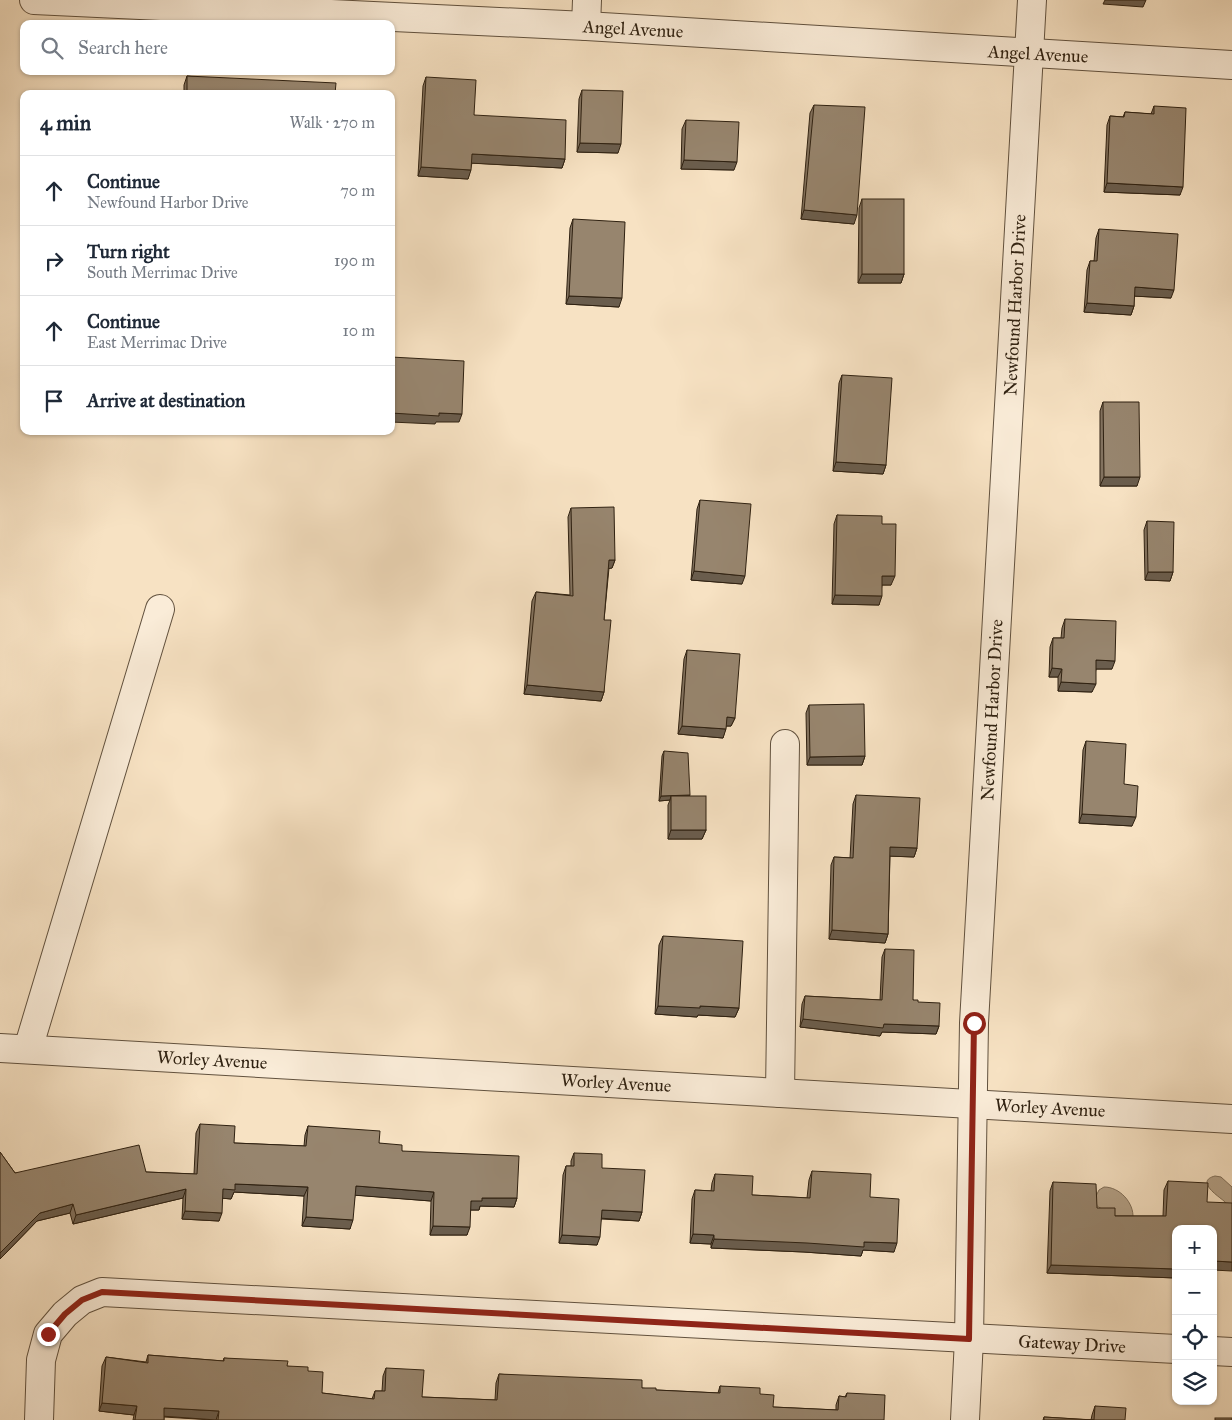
<!DOCTYPE html>
<meta charset="utf-8">
<style>
:root{--surface:#fff;--page:#f6f6f7;--text:#1f2937;--muted:#747a83;--line:#e0e1e3}
body{margin:0;font-family:"IM FELL Great Primer",serif;background:var(--page);color:var(--text)}
.controls{position:absolute;right:15px;bottom:15px;display:grid;overflow:hidden;border-radius:10px;box-shadow:0 1px 4px #0004}
.controls button{width:45px;height:45px;display:grid;place-items:center;padding:0;border:0;border-bottom:1px solid var(--line);background:var(--surface);color:var(--text);font:25px sans-serif}
.stop{position:absolute;width:15px;height:15px;margin:-11px;border:4px solid #8f2418;border-radius:50%;background:#fff}
.stop.end{background:#8f2418;border-color:#fff;box-shadow:0 1px 5px #0008}
.list{margin:0;padding:0;list-style:none}
h2{display:flex;justify-content:space-between;align-items:center;height:65px;margin:0;padding:0 20px;font-size:21px}
h2 small{font-size:16px;font-weight:400;color:var(--muted)}
.list li{display:grid;grid-template-columns:32px 1fr auto;gap:15px;align-items:center;box-sizing:border-box;height:70px;padding:0 20px;border-top:1px solid var(--line)}
.list b{display:block;font-size:19px;white-space:nowrap}
.list p{margin:0;font-size:16px;white-space:nowrap;color:var(--muted)}
.list em{font-size:16px;font-style:normal;color:var(--muted)}
.icon{flex:none;width:28px;height:28px;fill:none;stroke:currentColor;stroke-width:2;stroke-linecap:round;stroke-linejoin:round}
.map{position:relative;flex:none;width:1232px;height:1420px;overflow:hidden}
.search{position:absolute;background:var(--surface);box-shadow:0 1px 4px #0004;left:20px;top:20px;width:375px;height:55px;display:flex;align-items:center;gap:12px;box-sizing:border-box;padding:0 18px;border-radius:10px;color:var(--muted);font-size:19px}
.panel{position:absolute;background:var(--surface);box-shadow:0 1px 4px #0004;left:20px;top:90px;width:375px;height:345px;border-radius:10px}
.map>svg:first-child{display:block}
.water{fill:#b3a086;stroke:#7e6d57}
.lines{fill:none;stroke-linecap:round;stroke-linejoin:round}
.minor-casing{stroke:#61513e;stroke-width:30}
.minor{stroke:#faecd8;stroke-width:28}
.wall{fill:#82725f;stroke:#2f2111}
.shaded-wall{fill:#6a5d4d;stroke:#2f2111}
.building{fill:#97856e;stroke:#2f2111}
.route{stroke:#8f2418;stroke-width:6}
.labels{text-anchor:middle;stroke-width:4;stroke-linejoin:round;paint-order:stroke}
.street-label{font-size:18px;fill:#2f2111;stroke:#faecd8}
</style>
<div class="map">
<svg width="1232" height="1420" viewBox="0 0 1232 1420">
<rect width="100%" height="100%" fill="#f7e2c3"/>
<filter id="stains"><feTurbulence type="fractalNoise" baseFrequency=".004" numOctaves="4"/><feColorMatrix values="0 0 0 0 .2 0 0 0 0 .09 0 0 0 0 .02 0 0 0 .5 -.17"/></filter>
<radialGradient id="worn" r=".72"><stop offset=".6" stop-color="#630" stop-opacity="0"/><stop offset="1" stop-color="#630" stop-opacity=".3"/></radialGradient>
<g class="water">
<path d="M1215 1176 1221 1177 1232 1187V1210C1229 1207 1227 1204 1224 1201 1218 1196 1195 1181 1215 1176Z"/>
<path d="M1104 1187C1120 1187 1134 1203 1133 1218L1126 1223 1097 1206 1095 1198 1099 1190Z"/>
</g>
<g class="lines">
<defs>
<g id="minor">
<path d="M34 0 586 26 1232 65"/>
<path d="M586 26 587 0"/>
<path d="M0 1048 1232 1119"/>
<path d="M28 1049 160 609"/>
<path d="M780 1093 785 744"/>
<path d="M1213 1351 1232 1352"/>
<path d="M39 1420 41 1360 48 1334 65 1314 82 1300 102 1292 1176 1349"/>
<path d="M965 1420 969 1339 974 1023 1032 0"/>
</g>
</defs>
<use href="#minor" class="minor-casing"/>
<use href="#minor" class="minor"/>
</g>
<g class="wall">
<path d="M187 76 335 94H184V85Z"/>
<path d="M426 77 474 115 565 159 562 168 472 163 468 179 418 176 423 86Z"/>
<path d="M582 90 618 153 577 152 579 99Z"/>
<path d="M814 105 854 224 801 219 810 113Z"/>
<path d="M1154 106 1180 195 1104 192 1107 125 1110 116 1123 117 1125 112 1151 114Z"/>
<path d="M686 120 734 170 681 169 682 129Z"/>
<path d="M862 199 904 274 901 283H858L859 208Z"/>
<path d="M573 219 619 307 566 304 570 228Z"/>
<path d="M1099 229 1171 298 1134 296V306L1131 315 1084 312 1087 270 1090 261H1094L1096 238Z"/>
<path d="M842 375 886 465 883 474 833 471 839 383Z"/>
<path d="M1103 402 1137 486H1100V411Z"/>
<path d="M700 500 742 584 691 580 697 509Z"/>
<path d="M571 508 615 560 612 568H609L604 620V692L601 701 524 694 532 601 536 592 570 595 568 517Z"/>
<path d="M837 515 882 524 891 585H882L879 605 832 604 834 524Z"/>
<path d="M1147 521 1173 572 1170 581 1145 580 1144 530Z"/>
<path d="M1065 619 1112 669H1096L1092 692 1058 691V677H1049L1050 647 1053 638H1061L1062 628Z"/>
<path d="M687 650 735 718 731 726H726L723 738 678 734 684 659Z"/>
<path d="M809 705 865 756 862 765H807L806 713Z"/>
<path d="M1086 741 1124 784 1132 826 1079 823 1083 750Z"/>
<path d="M664 751 689 796 706 830 702 839H668V805L670 800 659 801 662 756Z"/>
<path d="M856 795 917 848 914 857 890 856 888 934 885 943 829 939 831 865 834 857 850 858 853 804Z"/>
<path d="M663 936 739 1008 735 1017 698 1015 697 1017 655 1014 659 945Z"/>
<path d="M885 949 913 1000 918 1002 939 1026 936 1034 882 1032 880 1036 800 1027 802 1004 805 996 880 1000 882 957Z"/>
<path d="M200 1124 234 1143 304 1146 305 1135 308 1126 379 1143 402 1151 517 1198 514 1207 480 1206 479 1210H470L467 1235H430L431 1201 355 1195 350 1229 302 1226 304 1196 234 1192 231 1199 222 1198 219 1221 182 1219 183 1198 73 1224 70 1213 37 1221 0 1259V1152L15 1173 146 1172 194 1174 196 1133Z"/>
<path d="M574 1153 602 1168 642 1212 639 1221 601 1219 597 1245 559 1243 563 1175 566 1166H571V1161Z"/>
<path d="M812 1171 870 1197 894 1252 863 1250 861 1256 804 1252 711 1248V1244L690 1243 692 1199 695 1190 711 1191 712 1183 715 1174 752 1195 807 1198 809 1180Z"/>
<path d="M1168 1181 1207 1202 1176 1229V1278L1047 1273 1050 1191 1053 1182 1097 1208 1115 1216H1163L1164 1190Z"/>
<path d="M148 1355 223 1361 224 1358 287 1366 308 1371 322 1393 372 1399 375 1391H382L383 1376 386 1368 422 1397 495 1400 496 1383 499 1374 642 1388 656 1390 718 1393 720 1386 760 1394 773 1407 836 1410V1405L839 1396 845 1397 847 1393 884 1420H213L164 1417V1420H133L134 1415 99 1411 102 1366 106 1357 146 1362Z"/>
<path d="M1095 1406 1125 1420H1043L1044 1417 1091 1420 1092 1415Z"/>
</g>
<g class="shaded-wall">
<path d="M1105 0H1146L1143 7 1103 4Z"/>
<path d="M580 143 621 144 618 153 577 152Z"/>
<path d="M472 154 565 159 562 168 469 163Z"/>
<path d="M684 160 737 162 734 170 681 169Z"/>
<path d="M421 167 471 170 468 179 418 176Z"/>
<path d="M1107 183 1183 187 1180 195 1104 192Z"/>
<path d="M804 210 857 215 854 224 801 219Z"/>
<path d="M862 274H904L901 283H858Z"/>
<path d="M1135 287 1174 290 1171 298 1132 296Z"/>
<path d="M569 296 622 298 619 307 566 304Z"/>
<path d="M1087 303 1134 306 1131 315 1084 312Z"/>
<path d="M391 413H439L462 414 459 422H436L435 424 391 422Z"/>
<path d="M836 462 886 465 883 474 833 471Z"/>
<path d="M1104 477H1140L1137 486H1100Z"/>
<path d="M609 560H615L612 568 606 569Z"/>
<path d="M694 571 745 576 742 584 691 580Z"/>
<path d="M1148 572H1173L1170 581 1145 580Z"/>
<path d="M882 576H895L891 585H879Z"/>
<path d="M835 595 882 596 879 605 832 604Z"/>
<path d="M1096 660 1115 661 1112 669H1093Z"/>
<path d="M1052 668 1062 669 1058 677H1049Z"/>
<path d="M1061 682 1096 684 1092 692 1058 691Z"/>
<path d="M527 685 604 692 601 701 524 694Z"/>
<path d="M727 717 735 718 731 726H724Z"/>
<path d="M682 726 726 729 723 738 678 734Z"/>
<path d="M865 756 862 765H807L810 757Z"/>
<path d="M690 795 688 800 671 796 670 800 659 801 661 796Z"/>
<path d="M1082 814 1136 817 1132 826 1079 823Z"/>
<path d="M671 830H706L702 839H668Z"/>
<path d="M890 847 917 848 914 857 887 856Z"/>
<path d="M832 930 888 934 885 943 829 939Z"/>
<path d="M658 1006H700L739 1008 735 1017 698 1015 697 1017 655 1014Z"/>
<path d="M803 1019 884 1024 939 1026 936 1034 882 1032 880 1036 800 1027Z"/>
<path d="M235 1184 308 1187 304 1196 234 1192 231 1199 220 1198 223 1189Z"/>
<path d="M356 1186 434 1192 431 1201 352 1195Z"/>
<path d="M186 1189 183 1198 73 1224 76 1215Z"/>
<path d="M482 1198H517L514 1207 480 1206 479 1210H468L471 1201Z"/>
<path d="M73 1204 70 1213 37 1221 0 1259V1253L40 1213Z"/>
<path d="M602 1210 642 1212 639 1221 599 1218Z"/>
<path d="M185 1211 222 1213 219 1221 182 1219Z"/>
<path d="M306 1217 353 1220 350 1229 302 1226Z"/>
<path d="M433 1226 470 1227 467 1235H430Z"/>
<path d="M693 1234 714 1235 711 1244 690 1243Z"/>
<path d="M562 1235 600 1237 597 1245 559 1243Z"/>
<path d="M714 1239 864 1242 897 1243 894 1252 863 1250 861 1256 804 1252 711 1248Z"/>
<path d="M1213 1261 1232 1262V1271L1213 1270Z"/>
<path d="M1051 1265 1176 1269V1278L1047 1273Z"/>
<path d="M102 1403 137 1406 134 1415 99 1411Z"/>
<path d="M164 1408 219 1411 216 1420 161 1416Z"/>
</g>
<g class="building">
<path d="M187 76 336 83 335 94H187Z"/>
<path d="M426 77 476 80 474 115 566 120 565 159 472 154 471 170 421 167Z"/>
<path d="M582 90 623 91 621 144 580 143Z"/>
<path d="M814 105 865 107 857 215 804 210Z"/>
<path d="M1154 106 1186 108 1183 187 1107 183 1110 116 1124 117 1125 112 1154 114Z"/>
<path d="M686 120 739 122 737 162 684 160Z"/>
<rect x="862" y="199" width="42" height="75"/>
<path d="M573 219 625 222 622 298 569 296Z"/>
<path d="M1099 229 1178 234 1174 290 1135 287 1134 306 1087 303 1090 261H1097Z"/>
<path d="M391 357 464 361 462 414 439 413V416L391 413Z"/>
<path d="M842 375 892 378 886 465 836 462Z"/>
<path d="M1103 402H1139L1140 477H1104Z"/>
<path d="M700 500 751 504 745 576 694 571Z"/>
<path d="M614 507 615 560H609L604 620H611L604 692 527 685 536 592 573 596 571 508Z"/>
<path d="M837 515 882 516V524H896L895 576H882V596L835 595Z"/>
<path d="M1147 521 1174 522 1173 572H1148Z"/>
<path d="M1065 619 1116 621 1115 661 1096 660V684L1061 682 1062 669 1052 668 1053 638H1064Z"/>
<path d="M687 650 740 654 735 718 727 717 726 729 682 726Z"/>
<path d="M864 704 865 756 810 757 809 705Z"/>
<path d="M1086 741 1126 744 1124 784 1138 786 1136 817 1082 814Z"/>
<path d="M664 751 688 753 690 795 661 796Z"/>
<path d="M856 795 920 798 917 848 890 847 888 934 832 930 834 857 853 858Z"/>
<rect x="671" y="796" width="35" height="34"/>
<path d="M663 936 743 941 739 1008 700 1006V1008L658 1006Z"/>
<path d="M885 949 914 950 913 1000H918V1002L940 1003 939 1026 884 1024 883 1028 803 1019 805 996 882 1000Z"/>
<path d="M200 1124 235 1126 234 1143 306 1146 308 1126 380 1131 379 1143 402 1145V1151L519 1156 517 1198H482V1201H471L470 1227 433 1226 434 1192 356 1186 353 1220 306 1217 308 1187 235 1184V1190L223 1189 222 1213 185 1211 186 1189 76 1215 73 1204 40 1213 0 1253V1152L15 1173 139 1145 146 1172 197 1174Z"/>
<path d="M574 1153 602 1154V1168L645 1170 642 1212 602 1210 600 1237 562 1235 566 1166H574Z"/>
<path d="M812 1171 871 1174 870 1197 899 1199 897 1243 864 1242V1247L807 1243 714 1239V1235L693 1234 695 1190 714 1191 715 1174 753 1176 752 1195 810 1198Z"/>
<path d="M1168 1181 1208 1183 1207 1202 1232 1203V1262L1213 1261V1229H1176V1269L1051 1265 1053 1182 1096 1184 1097 1208H1115V1216H1166Z"/>
<path d="M148 1355 224 1361V1358L288 1361 287 1366 308 1367V1371L323 1372 322 1393 374 1399 375 1391H385L386 1368 424 1370 422 1397 497 1400 499 1374 642 1380V1388H656V1390L720 1393V1386L760 1388V1394L774 1395 773 1407 838 1410 839 1396 846 1397 847 1393 885 1395 884 1420H218L219 1411 164 1408V1420H135L137 1406 102 1403 106 1357 148 1363Z"/>
<path d="M1095 1406 1126 1408 1125 1420H1044V1417L1094 1420Z"/>
<rect x="1215" y="1418" width="17" height="2"/>
</g>
<g class="lines">
<path class="route" d="M48 1334 65 1314 82 1300 102 1292 969 1339 974 1023"/>
</g>
<g class="labels">
<g class="street-label">
<text transform="translate(633 29) rotate(3)" y="6">Angel Avenue</text>
<text transform="translate(1038 54) rotate(3)" y="6">Angel Avenue</text>
<text transform="translate(1015 305) rotate(-87)" y="6">Newfound Harbor Drive</text>
<text transform="translate(992 710) rotate(-87)" y="6">Newfound Harbor Drive</text>
<text transform="translate(212 1060) rotate(3)" y="6">Worley Avenue</text>
<text transform="translate(616 1083) rotate(3)" y="6">Worley Avenue</text>
<text transform="translate(1050 1108) rotate(3)" y="6">Worley Avenue</text>
<text transform="translate(1072 1344) rotate(3)" y="6">Gateway Drive</text>
</g>
</g>
<rect width="100%" height="100%" filter="url(#stains)"/>
<rect width="100%" height="100%" fill="url(#worn)"/>
</svg>
<div class="controls">
<button>+</button>
<button>−</button>
<button><svg class="icon" aria-label="locate" viewBox="0 0 24 24"><circle cx="12" cy="12" r="6"/><path d="M12 2v4M12 18v4M2 12h4M18 12h4"/></svg></button>
<button><svg class="icon" aria-label="layers" viewBox="0 0 24 24"><path d="M12 4l9 5-9 5-9-5zM3 14l9 5 9-5"/></svg></button>
</div>
<div class="stop" style="left:974px;top:1023px"></div>
<div class="stop end" style="left:48px;top:1334px"></div>
<div class="search"><svg class="icon" aria-label="search" viewBox="0 0 24 24"><circle cx="10" cy="10" r="6"/><path d="M15 15l6 6"/></svg>Search here</div>
<section class="panel">
<h2>4 min<small>Walk · 270 m</small></h2>
<ul class="list">
<li><svg class="icon" aria-label="ahead" viewBox="0 0 24 24"><path d="M12 20V5M6 11l6-6 6 6"/></svg><div><b>Continue</b><p>Newfound Harbor Drive</p></div><em>70 m</em></li>
<li><svg class="icon" aria-label="right" viewBox="0 0 24 24"><path d="M7 20v-9h11M14 6l5 5-5 5"/></svg><div><b>Turn right</b><p>South Merrimac Drive</p></div><em>190 m</em></li>
<li><svg class="icon" aria-label="ahead" viewBox="0 0 24 24"><path d="M12 20V5M6 11l6-6 6 6"/></svg><div><b>Continue</b><p>East Merrimac Drive</p></div><em>10 m</em></li>
<li><svg class="icon" aria-label="arrive" viewBox="0 0 24 24"><path d="M6 21V4h12l-3 4 3 4H6"/></svg><div><b>Arrive at destination</b></div></li>
</ul>
</section>
</div>
